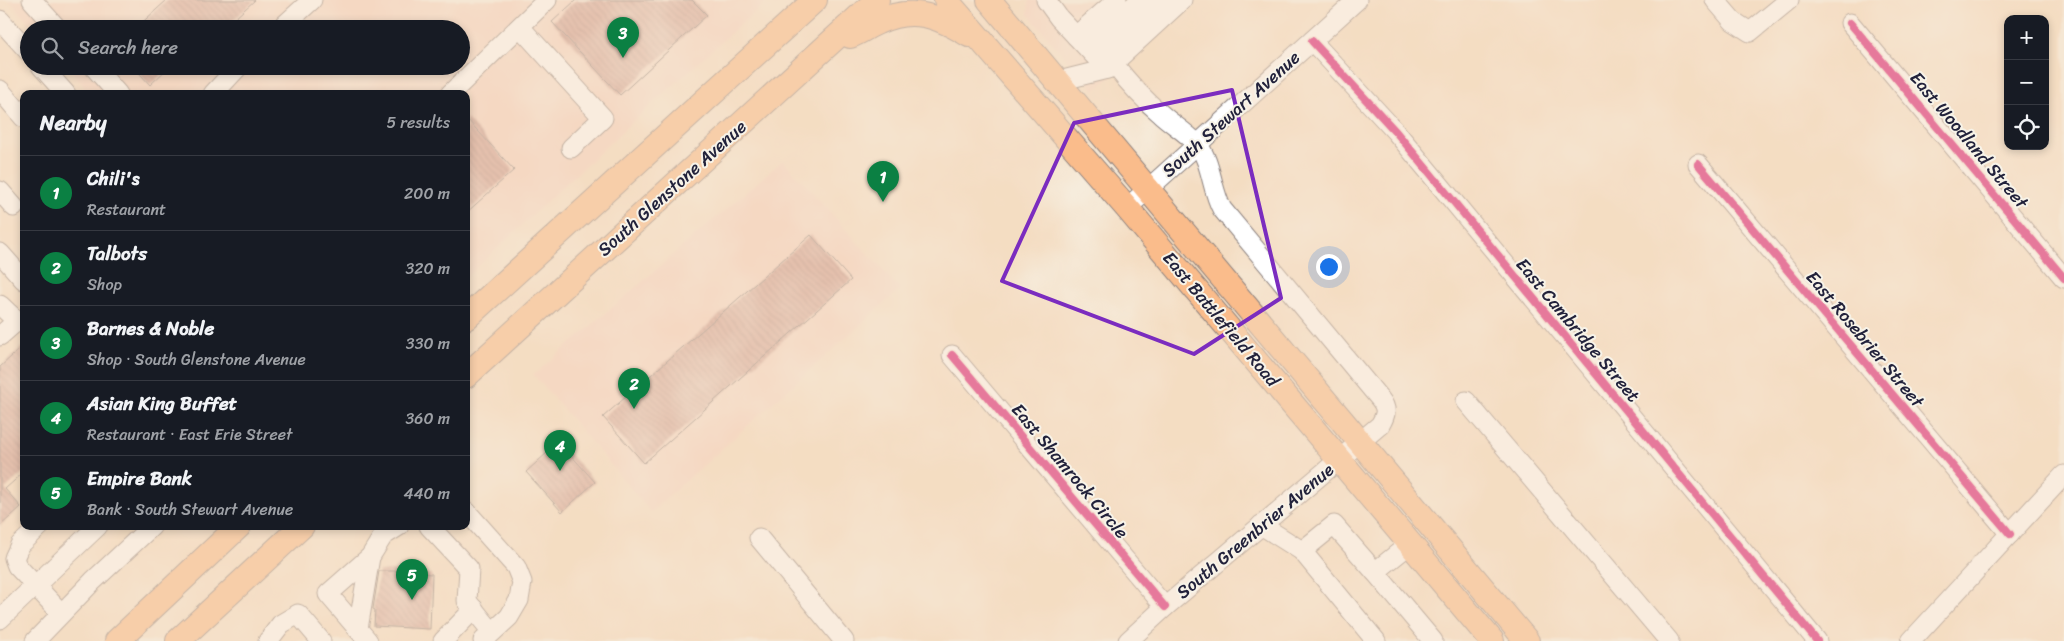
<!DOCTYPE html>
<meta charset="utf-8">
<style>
:root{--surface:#171b24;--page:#20242c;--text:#f1f3f6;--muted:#9ea1a6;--line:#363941;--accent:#0b8043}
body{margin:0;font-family:Sriracha,sans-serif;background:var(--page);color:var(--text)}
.controls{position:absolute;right:15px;top:15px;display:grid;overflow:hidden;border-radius:10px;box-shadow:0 2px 8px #0003}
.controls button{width:45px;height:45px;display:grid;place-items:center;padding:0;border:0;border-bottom:1px solid var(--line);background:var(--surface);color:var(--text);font:25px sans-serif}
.you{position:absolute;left:1328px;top:266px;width:18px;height:18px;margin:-12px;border:4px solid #fff;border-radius:50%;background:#1a73e8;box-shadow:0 0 0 8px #1a73e833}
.badge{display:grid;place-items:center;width:32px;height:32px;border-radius:50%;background:var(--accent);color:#fff;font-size:16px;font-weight:700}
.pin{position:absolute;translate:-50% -41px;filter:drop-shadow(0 1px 2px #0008)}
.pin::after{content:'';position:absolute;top:26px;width:18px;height:15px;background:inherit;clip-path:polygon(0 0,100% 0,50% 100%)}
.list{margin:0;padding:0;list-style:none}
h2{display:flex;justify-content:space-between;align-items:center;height:65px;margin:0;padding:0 20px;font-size:21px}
h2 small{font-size:16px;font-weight:400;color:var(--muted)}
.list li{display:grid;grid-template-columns:32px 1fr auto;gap:15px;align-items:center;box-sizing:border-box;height:75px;padding:0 20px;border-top:1px solid var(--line)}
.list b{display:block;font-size:19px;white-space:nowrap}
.list p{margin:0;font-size:16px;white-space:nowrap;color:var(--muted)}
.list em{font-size:16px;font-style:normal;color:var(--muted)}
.icon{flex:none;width:28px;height:28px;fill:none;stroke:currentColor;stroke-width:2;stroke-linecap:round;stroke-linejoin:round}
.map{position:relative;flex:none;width:2064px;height:641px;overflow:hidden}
.search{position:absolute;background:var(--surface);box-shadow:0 2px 8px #0003;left:20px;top:20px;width:450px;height:55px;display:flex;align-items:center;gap:12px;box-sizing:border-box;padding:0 18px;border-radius:28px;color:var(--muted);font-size:19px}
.panel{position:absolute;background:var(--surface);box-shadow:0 2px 8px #0003;left:20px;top:90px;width:450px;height:440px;border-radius:10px}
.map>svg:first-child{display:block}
.built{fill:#f5d3c2}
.building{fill:url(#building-back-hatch)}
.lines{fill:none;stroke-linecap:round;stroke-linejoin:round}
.minor-casing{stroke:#8b807e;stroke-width:21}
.major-casing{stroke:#8b807e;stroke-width:26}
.minor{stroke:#fff;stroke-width:19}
.major{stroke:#fabc8b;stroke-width:24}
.cycleway-casing{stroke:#f7f3e8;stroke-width:11}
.cycleway{stroke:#d6006c;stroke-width:8}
.marked{fill:none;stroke:#7b2cbf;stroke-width:4;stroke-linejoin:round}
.labels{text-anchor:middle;stroke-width:4;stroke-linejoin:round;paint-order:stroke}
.street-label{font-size:18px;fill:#22223b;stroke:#f7f3e8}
</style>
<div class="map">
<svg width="2064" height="641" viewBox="0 0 2064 641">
<defs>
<pattern id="building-back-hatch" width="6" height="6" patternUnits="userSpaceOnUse" patternTransform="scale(1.25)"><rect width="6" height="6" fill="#d29e93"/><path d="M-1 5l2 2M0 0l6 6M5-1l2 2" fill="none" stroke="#aa8079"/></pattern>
</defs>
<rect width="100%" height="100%" fill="#f7f3e8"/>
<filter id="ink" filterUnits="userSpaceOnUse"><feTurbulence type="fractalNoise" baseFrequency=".02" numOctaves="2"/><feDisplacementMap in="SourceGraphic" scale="10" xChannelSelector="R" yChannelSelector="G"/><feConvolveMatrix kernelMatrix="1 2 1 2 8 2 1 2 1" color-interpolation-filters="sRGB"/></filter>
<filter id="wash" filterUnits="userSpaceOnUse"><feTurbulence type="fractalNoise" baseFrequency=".0096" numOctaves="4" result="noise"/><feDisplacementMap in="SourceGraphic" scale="20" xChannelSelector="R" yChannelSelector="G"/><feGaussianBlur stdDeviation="1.12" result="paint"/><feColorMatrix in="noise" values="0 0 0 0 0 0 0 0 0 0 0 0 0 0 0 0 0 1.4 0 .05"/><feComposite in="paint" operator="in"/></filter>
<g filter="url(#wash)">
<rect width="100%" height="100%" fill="#f4ddc2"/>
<g class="built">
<path d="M9 0H768L632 122 466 277V94H91L67 66H461V29H34Z"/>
<path d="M1029 0H1196L1095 91 1028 14Z"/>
<path d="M783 160 900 289 651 512 534 375Z"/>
</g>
<g id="blocks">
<g class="building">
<path d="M167 0H255L223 29H135Z"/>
<path d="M576 0H692L707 15 620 95 552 22Z"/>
<path d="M133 66H170L150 85Z"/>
<path d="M466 118 514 170 466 213Z"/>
<path d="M811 235 851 280 644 463 603 417Z"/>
<path d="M24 345V472L5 489 21 507 0 526V367Z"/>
<path d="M559 442 595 482 562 512 526 472Z"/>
<path d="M403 566H419V573L432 574 430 629 374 626 375 610 373 609 379 571H403Z"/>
</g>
</g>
</g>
<g filter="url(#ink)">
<use href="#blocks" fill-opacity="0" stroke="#8b807e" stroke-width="1"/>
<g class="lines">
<defs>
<g id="minor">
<path d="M32 0 58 29"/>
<path d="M1046 0 1059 18 1107 69"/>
<path d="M1715 0 1733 21 1750 32 1789 0"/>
<path d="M0 20 29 52"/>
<path d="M1850 23 2064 278"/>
<path d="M520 27 603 118 571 148"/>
<path d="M280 29 312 0"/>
<path d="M1076 36 1117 0"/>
<path d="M1312 41 1396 132 1817 641"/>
<path d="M1088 48 1140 0"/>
<path d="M1098 59 1162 0"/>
<path d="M1113 63C1127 81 1143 99 1161 114 1172 124 1187 133 1197 144 1212 162 1211 189 1222 209L1380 399C1388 409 1386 415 1380 425L1165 607 1128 641"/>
<path d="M41 66 66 94"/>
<path d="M93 66 118 94"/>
<path d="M1059 81 1107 69 1182 0"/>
<path d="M0 90 24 118"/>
<path d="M213 94 239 66"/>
<path d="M450 94 547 0"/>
<path d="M1698 164 2010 534"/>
<path d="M0 191 14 207"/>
<path d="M1127 208 1357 0"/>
<path d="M0 253 24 280"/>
<path d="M0 305 17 321 0 336"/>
<path d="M952 355 1165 607"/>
<path d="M1466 401 1669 641"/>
<path d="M466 511 516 567 522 582 519 600 509 617 483 641"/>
<path d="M1261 525 1302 551 1334 525 1375 572 1411 543"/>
<path d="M40 526 20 545 14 558 17 566 61 613"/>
<path d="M429 526 469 569 467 601 492 632"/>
<path d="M759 538 844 641"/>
<path d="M1302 551 1376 641"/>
<path d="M1375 572 1433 641"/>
<path d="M0 619 98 526"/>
<path d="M358 629 370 557"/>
<path d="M35 641 93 581 152 526"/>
<path d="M268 641 281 624 298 614 321 641"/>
<path d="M368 641 328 594 370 557 383 536 399 526"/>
<path d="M443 641 474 609"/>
<path d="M1911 641 2064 475"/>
</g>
<g id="major">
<path d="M946 0 1127 208 1492 641"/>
<path d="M989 0 1527 641"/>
<path d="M850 36C861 32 868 26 878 22 913 5 939 17 969 35"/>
<path d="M466 318 815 0"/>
<path d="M466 376 877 0"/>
<path d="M117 641 239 526"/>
<path d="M178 641 302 526"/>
</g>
</defs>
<use href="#minor" class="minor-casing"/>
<use href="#major" class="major-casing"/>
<use href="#minor" class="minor"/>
<use href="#major" class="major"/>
<defs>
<g id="cycleway">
<path d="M1850 23 2064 278"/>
<path d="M1312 41 1396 132 1817 641"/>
<path d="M1698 164 2010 534"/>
<path d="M952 355 1165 607"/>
</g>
</defs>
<use href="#cycleway" class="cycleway-casing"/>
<use href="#cycleway" class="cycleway"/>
</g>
</g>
<path d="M0 0H2064V641H0ZM1232 90 1281 298 1194 354 1002 281 1074 123Z" fill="#f4ddc2" fill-opacity=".55" fill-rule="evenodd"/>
<path class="marked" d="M1232 90 1281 298 1194 354 1002 281 1074 123Z"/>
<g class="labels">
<g class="street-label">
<text transform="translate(1231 114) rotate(-42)" y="6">South Stewart Avenue</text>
<text transform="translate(1969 140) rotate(50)" y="6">East Woodland Street</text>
<text transform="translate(672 188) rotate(-42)" y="6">South Glenstone Avenue</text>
<text transform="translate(1221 319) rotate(50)" y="6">East Battlefield Road</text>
<text transform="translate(1578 330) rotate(50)" y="6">East Cambridge Street</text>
<text transform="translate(1865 339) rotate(50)" y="6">East Rosebrier Street</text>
<text transform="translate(1070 471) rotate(50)" y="6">East Shamrock Circle</text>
<text transform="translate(1255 531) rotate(-40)" y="6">South Greenbrier Avenue</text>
</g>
</g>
</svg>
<div class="controls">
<button>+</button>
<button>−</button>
<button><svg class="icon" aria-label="locate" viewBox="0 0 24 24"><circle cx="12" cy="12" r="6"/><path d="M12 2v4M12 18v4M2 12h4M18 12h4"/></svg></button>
</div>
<div class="you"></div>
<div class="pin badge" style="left:883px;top:202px">1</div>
<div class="pin badge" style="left:634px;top:409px">2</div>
<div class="pin badge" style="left:623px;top:58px">3</div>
<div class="pin badge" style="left:560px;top:471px">4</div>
<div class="pin badge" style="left:412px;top:600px">5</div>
<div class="search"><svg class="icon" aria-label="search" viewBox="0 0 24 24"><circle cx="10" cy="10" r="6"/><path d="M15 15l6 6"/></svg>Search here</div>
<section class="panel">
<h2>Nearby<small>5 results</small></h2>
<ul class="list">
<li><span class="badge">1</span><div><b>Chili's</b><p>Restaurant</p></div><em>200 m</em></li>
<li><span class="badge">2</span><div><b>Talbots</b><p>Shop</p></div><em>320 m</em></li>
<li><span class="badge">3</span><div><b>Barnes &amp; Noble</b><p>Shop · South Glenstone Avenue</p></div><em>330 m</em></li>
<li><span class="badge">4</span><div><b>Asian King Buffet</b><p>Restaurant · East Erie Street</p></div><em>360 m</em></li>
<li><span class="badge">5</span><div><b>Empire Bank</b><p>Bank · South Stewart Avenue</p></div><em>440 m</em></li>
</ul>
</section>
</div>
